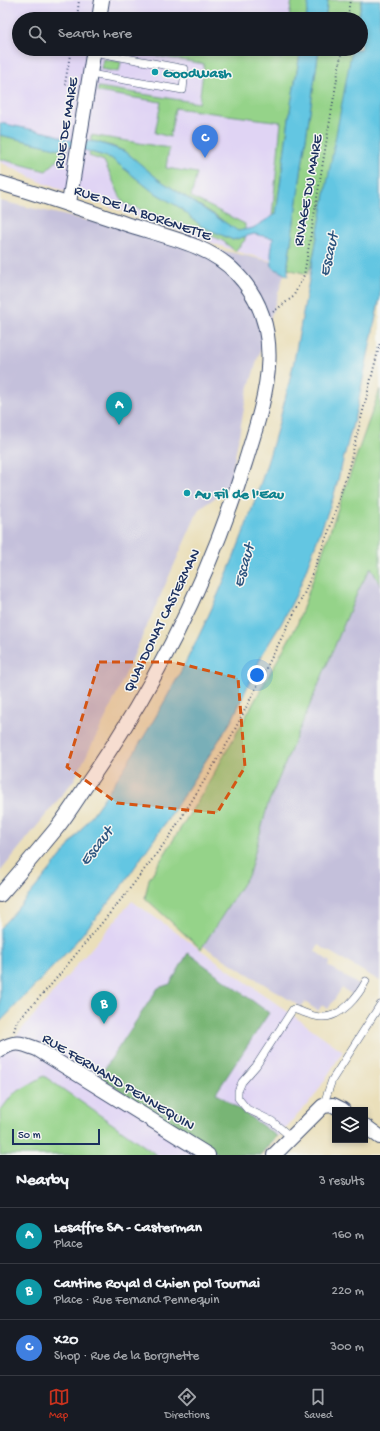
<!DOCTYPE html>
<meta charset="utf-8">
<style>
:root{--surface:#171b24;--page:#20242c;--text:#f1f3f6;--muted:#9ea1a6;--line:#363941;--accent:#c8321e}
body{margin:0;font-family:"Gochi Hand",sans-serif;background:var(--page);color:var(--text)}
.controls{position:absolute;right:12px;bottom:12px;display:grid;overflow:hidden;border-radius:0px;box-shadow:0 2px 6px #0003}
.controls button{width:36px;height:36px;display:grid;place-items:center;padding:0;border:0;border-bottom:1px solid var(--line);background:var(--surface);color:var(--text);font:20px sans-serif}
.scale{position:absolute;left:12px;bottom:10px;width:88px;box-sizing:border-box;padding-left:4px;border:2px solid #1b2f5e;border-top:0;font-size:11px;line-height:14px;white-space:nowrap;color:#1b2f5e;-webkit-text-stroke:3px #f6f6f2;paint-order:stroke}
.you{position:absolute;left:257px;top:675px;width:14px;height:14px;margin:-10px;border:3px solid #fff;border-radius:50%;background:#1a73e8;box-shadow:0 0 0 6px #1a73e833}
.badge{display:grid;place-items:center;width:26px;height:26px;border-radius:50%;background:var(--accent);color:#fff;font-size:13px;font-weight:700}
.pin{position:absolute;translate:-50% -33px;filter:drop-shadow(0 1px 2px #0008)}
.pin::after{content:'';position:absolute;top:21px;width:14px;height:12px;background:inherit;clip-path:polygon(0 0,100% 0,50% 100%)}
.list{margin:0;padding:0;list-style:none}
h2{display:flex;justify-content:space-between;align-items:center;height:52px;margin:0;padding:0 16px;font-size:17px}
h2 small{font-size:13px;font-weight:400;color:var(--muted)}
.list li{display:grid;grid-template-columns:26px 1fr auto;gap:12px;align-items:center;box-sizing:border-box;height:56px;padding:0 16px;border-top:1px solid var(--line)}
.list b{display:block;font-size:15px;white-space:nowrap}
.list p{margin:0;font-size:13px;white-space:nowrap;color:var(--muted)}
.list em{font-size:13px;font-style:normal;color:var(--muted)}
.icon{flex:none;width:22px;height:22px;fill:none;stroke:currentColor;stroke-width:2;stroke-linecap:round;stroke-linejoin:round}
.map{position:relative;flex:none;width:380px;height:1155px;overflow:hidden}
.search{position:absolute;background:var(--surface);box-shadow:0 2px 6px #0003;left:12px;right:12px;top:12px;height:44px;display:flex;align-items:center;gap:10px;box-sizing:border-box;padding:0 14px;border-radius:22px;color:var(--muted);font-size:15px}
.sheet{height:220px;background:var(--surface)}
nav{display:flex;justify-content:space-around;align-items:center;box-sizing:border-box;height:56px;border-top:1px solid var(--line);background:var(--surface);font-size:11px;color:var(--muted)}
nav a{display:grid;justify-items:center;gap:2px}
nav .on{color:var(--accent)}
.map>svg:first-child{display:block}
.built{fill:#e0d4f4}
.industrial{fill:#c4c0db}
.green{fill:#95d389;stroke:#588174}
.forest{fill:#78b575;stroke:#4a726a}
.water{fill:#64c6e2;stroke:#407aa0}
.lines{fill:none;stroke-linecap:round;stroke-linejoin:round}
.service-casing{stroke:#3a496c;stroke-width:8}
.minor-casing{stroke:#3a496c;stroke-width:16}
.path{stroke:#3a496c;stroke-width:2;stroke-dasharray:1 3;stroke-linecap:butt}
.service{stroke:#fff;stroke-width:7}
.minor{stroke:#fff;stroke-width:14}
.marked{fill:#d45514;fill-opacity:0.2;stroke:#d45514;stroke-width:3;stroke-dasharray:8 5;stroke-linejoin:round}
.culture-dot{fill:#0f9aa8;stroke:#f6f6f2;stroke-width:1.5}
.labels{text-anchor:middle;stroke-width:3;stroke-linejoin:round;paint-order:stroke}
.culture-label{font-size:15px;font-weight:bold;fill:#0d838f;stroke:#f6f6f2;text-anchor:start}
.street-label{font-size:15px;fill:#1b2f5e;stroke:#f6f6f2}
.water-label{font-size:16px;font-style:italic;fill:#2d557f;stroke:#f6f6f2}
</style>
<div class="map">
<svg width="380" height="1155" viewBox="0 0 380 1155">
<rect width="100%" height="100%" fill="#f6f6f2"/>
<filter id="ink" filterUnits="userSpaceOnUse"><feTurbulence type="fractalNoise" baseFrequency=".025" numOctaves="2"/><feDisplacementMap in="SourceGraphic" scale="8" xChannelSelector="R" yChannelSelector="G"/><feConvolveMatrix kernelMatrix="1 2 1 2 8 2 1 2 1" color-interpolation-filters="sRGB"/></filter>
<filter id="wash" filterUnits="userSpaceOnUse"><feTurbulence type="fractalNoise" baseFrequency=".012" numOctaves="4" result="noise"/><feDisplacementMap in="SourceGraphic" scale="16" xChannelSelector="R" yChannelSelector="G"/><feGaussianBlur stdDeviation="0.9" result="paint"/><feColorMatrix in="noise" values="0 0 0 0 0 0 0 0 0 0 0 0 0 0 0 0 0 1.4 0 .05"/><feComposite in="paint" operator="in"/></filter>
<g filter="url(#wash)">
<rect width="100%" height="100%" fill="#eadfba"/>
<g class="built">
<path d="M0 0H314L312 19H19V49H308L276 262 235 251 45 184 0 162Z"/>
<path d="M132 901 343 1051 314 1097 261 1155H0V1052L10 1043Z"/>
</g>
<g class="industrial">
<path d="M0 201 287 265 247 393 229 488 199 509 109 711 74 780 0 872Z"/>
<path d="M371 567 380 585V981L318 945 315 951 330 962 328 966 359 985 353 995 342 988 328 1009 322 1005 318 1011 305 1002 301 1007 203 946 249 874 268 804 358 591Z"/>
</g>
<g class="green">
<path d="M292 0H309L306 19H289Z"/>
<path d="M328 0H362L358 19H325Z"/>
<path d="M119 49H216L281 59 283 49H301L291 104 276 215 272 217 281 122 175 108 170 137 155 133 161 102 98 92V87L199 103 204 64Z"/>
<path d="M319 49H353L312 263 307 274 288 269V263Z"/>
<path d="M103 59 121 62 119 72 101 69Z"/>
<path d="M0 135 60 149 67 145V151L46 171 0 159Z"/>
<path d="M91 135 169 148 166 168 197 173 191 197 245 224V230L238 231 234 230 218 217 158 179 126 152 112 146 91 141Z"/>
<path d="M90 152 111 158 152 191 179 207 201 226 233 240 245 236V240L235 251 223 241 210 235 123 203 104 161 89 156Z"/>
<path d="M380 389V585L371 567 358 591 268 804 249 874 201 949 145 898 149 879 207 786 297 625Z"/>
<path d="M44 1076 157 1155H0V1111L13 1094Z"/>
</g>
<path class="forest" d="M188 953 269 1013 216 1093 277 1136 260 1155H220L99 1077 158 988 170 984Z"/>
<g class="water">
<path d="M309 0H328L325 19H306Z"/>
<path d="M362 0H380V297L357 408 333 498 298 591 281 624 263 653 232 720 168 819 119 890 69 950 0 1022V928C146 769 248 573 294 361L352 49H361V19H358Z"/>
<path d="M301 49H319L288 263V276L272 267 271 254 273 238 254 234 233 240 201 226 179 207 152 191 111 158 67 145 60 149 0 135V123L54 134 68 140 97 142 126 152 158 179 238 231 253 228 276 214 291 104Z"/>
</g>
</g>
<g filter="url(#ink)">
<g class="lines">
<defs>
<g id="service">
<path d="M90 74 183 90 185 69 94 52"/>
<path d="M323 1106 332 1080 380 1005"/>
<path d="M292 1138 272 1121 247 1109 238 1098V1091L242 1082 256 1066 293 1009C302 1011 314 1018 323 1017 342 1017 358 996 366 981"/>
</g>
<g id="minor">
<path d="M99 19 102 0"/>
<path d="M0 183C42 195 82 209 123 223 161 236 208 243 236 273 290 329 265 399 245 463 210 575 158 681 92 777 80 794 69 813 56 829 38 851 19 873 0 895"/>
<path d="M69 203 94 49"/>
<path d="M0 1050C15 1040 21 1043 37 1049L208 1155"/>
<path d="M365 1126 380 1137"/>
<path d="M274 1155 323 1106 333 1105 343 1110"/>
</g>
</defs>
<use href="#service" class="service-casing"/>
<use href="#minor" class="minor-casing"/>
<g class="path">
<path d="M77 19 79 0"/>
<path d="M347 19 350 0"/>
<path d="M71 49 65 84 76 87"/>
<path d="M273 312 293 297 304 275 342 49"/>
<path d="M14 1031 17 1021 50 986 128 891 170 836 230 739 304 594 329 531 349 467 380 343"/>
</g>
<use href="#service" class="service"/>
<use href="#minor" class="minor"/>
</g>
</g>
<path class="marked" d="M99 662H173L238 678 245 767 217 813 117 803 67 767Z"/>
<g class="culture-dot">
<circle cx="155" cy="72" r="4"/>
<circle cx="187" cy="493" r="4"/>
</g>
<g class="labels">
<g class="culture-label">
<text x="163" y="77">GoodWash</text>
<text x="195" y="498">Au Fil de l'Eau</text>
</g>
<g class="street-label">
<text transform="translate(65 123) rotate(-81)" y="5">RUE DE MAIRE</text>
<text transform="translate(307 190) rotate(-80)" y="5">RIVAGE DU MAIRE</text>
<text transform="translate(143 212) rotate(19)" y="5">RUE DE LA BORGNETTE</text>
<text transform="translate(161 620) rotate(-64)" y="5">QUAI DONAT CASTERMAN</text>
<text transform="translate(119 1081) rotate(31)" y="5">RUE FERNAND PENNEQUIN</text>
</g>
<g class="water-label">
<text transform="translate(327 254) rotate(-77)" y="6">Escaut</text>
<text transform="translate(242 565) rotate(-74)" y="6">Escaut</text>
<text transform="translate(95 845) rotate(-52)" y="6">Escaut</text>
</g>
</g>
</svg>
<div class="controls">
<button><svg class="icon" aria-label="layers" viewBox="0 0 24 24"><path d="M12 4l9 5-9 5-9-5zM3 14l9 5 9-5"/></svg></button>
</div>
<div class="scale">50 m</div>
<div class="you"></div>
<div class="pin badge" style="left:119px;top:425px;background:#0f9aa8">A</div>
<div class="pin badge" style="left:104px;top:1024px;background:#0f9aa8">B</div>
<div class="pin badge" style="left:205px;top:158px;background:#3f7fe0">C</div>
<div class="search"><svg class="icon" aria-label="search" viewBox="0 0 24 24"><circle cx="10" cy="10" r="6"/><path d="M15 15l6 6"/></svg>Search here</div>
</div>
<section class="sheet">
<h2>Nearby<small>3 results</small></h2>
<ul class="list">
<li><span class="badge" style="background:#0f9aa8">A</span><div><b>Lesaffre SA - Casterman</b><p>Place</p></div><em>160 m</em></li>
<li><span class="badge" style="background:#0f9aa8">B</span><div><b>Cantine Royal cl Chien pol Tournai</b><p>Place · Rue Fernand Pennequin</p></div><em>220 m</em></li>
<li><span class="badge" style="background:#3f7fe0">C</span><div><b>X2O</b><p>Shop · Rue de la Borgnette</p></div><em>300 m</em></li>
</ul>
</section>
<nav>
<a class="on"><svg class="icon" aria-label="map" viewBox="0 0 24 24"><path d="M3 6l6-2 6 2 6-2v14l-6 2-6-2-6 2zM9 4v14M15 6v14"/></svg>Map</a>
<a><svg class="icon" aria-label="directions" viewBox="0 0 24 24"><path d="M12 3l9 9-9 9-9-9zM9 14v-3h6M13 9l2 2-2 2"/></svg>Directions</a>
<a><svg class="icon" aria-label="saved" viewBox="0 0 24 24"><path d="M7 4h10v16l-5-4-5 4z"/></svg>Saved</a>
</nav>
